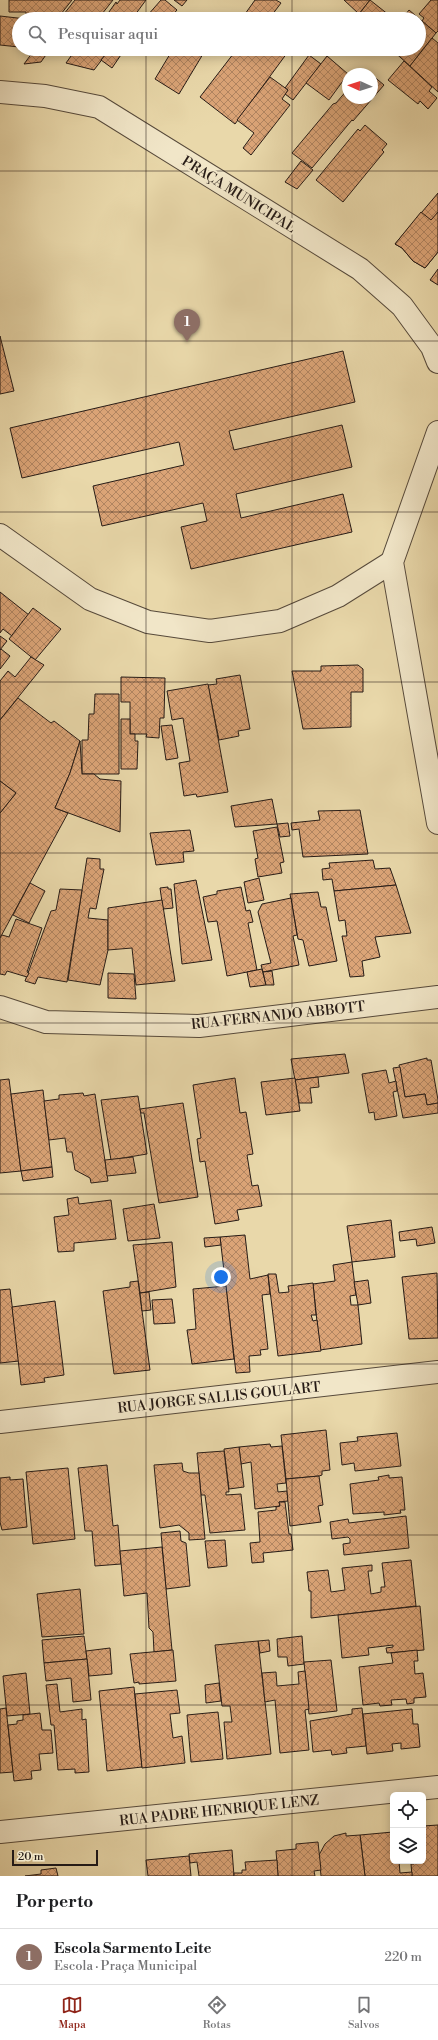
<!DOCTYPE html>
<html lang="pt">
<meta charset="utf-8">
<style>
:root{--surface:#fff;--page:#f6f6f6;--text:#202124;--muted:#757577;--line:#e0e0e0;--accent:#8f2418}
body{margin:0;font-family:"Libre Bodoni",serif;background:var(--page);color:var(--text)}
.controls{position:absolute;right:12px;bottom:12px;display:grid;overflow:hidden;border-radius:6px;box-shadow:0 2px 10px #0003}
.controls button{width:36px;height:36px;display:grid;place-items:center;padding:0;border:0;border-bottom:1px solid var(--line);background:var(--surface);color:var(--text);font:20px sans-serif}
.compass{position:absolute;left:342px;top:68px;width:36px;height:36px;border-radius:50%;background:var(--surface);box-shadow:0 2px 10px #0003;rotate:273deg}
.scale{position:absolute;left:12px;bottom:10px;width:86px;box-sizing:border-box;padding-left:4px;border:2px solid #261b16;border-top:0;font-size:11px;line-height:14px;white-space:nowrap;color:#261b16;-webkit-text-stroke:3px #f1e6c8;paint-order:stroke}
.you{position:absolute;left:221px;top:1277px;width:14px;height:14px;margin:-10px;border:3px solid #fff;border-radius:50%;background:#1a73e8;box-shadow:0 0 0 6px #1a73e833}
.badge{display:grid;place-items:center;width:26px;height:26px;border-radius:50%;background:var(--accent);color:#fff;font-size:13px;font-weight:700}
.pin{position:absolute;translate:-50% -33px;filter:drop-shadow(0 1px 2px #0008)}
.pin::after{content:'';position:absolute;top:21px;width:14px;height:12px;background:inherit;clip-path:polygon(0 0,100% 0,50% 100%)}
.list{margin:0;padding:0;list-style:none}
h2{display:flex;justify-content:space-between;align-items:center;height:52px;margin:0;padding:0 16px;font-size:17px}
h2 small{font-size:13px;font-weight:400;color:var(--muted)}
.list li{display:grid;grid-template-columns:26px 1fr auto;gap:12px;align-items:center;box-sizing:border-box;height:56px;padding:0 16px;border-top:1px solid var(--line)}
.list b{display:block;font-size:15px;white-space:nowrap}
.list p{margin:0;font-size:13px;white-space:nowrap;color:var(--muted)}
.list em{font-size:13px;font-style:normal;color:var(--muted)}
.icon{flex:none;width:22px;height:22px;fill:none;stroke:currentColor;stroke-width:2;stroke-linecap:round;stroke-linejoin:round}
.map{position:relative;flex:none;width:438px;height:1876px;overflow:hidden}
.search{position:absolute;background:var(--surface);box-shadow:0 2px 10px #0003;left:12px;right:12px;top:12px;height:44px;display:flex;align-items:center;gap:10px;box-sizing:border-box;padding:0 14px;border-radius:22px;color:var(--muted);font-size:15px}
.sheet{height:108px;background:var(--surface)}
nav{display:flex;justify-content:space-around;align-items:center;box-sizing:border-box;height:56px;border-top:1px solid var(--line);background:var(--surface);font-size:11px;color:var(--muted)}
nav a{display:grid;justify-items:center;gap:2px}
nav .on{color:var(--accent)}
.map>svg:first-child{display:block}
.building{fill:url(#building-cross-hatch);stroke:#261b16}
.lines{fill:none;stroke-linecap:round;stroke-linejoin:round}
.minor-casing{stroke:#574a3b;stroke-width:24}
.tertiary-casing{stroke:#574a3b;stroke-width:24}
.minor{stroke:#f1e6c8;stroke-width:22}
.tertiary{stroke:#f1e6c8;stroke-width:22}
.grid{fill:none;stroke:#261b16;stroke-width:1;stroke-opacity:0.55}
.labels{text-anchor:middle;stroke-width:4;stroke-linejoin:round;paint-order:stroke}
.street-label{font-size:14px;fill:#261b16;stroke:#f1e6c8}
</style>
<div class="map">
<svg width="438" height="1876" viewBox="0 0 438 1876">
<defs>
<pattern id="building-cross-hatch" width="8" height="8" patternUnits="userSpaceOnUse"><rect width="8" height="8" fill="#dba477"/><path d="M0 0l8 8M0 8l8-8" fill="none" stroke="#b18561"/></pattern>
</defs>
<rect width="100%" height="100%" fill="#e9d8aa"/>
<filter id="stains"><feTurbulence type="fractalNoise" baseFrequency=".005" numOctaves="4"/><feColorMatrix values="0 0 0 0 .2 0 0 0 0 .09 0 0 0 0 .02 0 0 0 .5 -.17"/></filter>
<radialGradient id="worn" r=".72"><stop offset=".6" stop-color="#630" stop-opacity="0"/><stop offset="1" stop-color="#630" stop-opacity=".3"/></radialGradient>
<g class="building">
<path d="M9 0H72L57 19H26V12H9Z"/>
<path d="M75 0H113L98 19H60Z"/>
<path d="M120 0H146L132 19H104L116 2 117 4Z"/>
<path d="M161 0H165L177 10 169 19H151L147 16Z"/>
<path d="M174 0H187L182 6Z"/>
<path d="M255 0H276L281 3 269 19H252L245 14Z"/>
<path d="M344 0H370L359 14Z"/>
<path d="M370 0 394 19H358L356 18Z"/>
<path d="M431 0H438V31L436 33 422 21 424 18 419 14Z"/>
<path d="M409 10 436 33 410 66 391 49H419V19H402Z"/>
<path d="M0 16 26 19H19V47L0 45Z"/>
<path d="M432 38 438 43V92L410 66Z"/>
<path d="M35 49H50L41 62 24 64Z"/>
<path d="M76 49H110L94 70 66 63Z"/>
<path d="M110 49H125L112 68 101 60Z"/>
<path d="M173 49H206L179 94 155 79Z"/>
<path d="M237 49H290L235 124 200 97Z"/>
<path d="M309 55 321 64 293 100 285 94 288 90 285 88Z"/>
<path d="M327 56 348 74 329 100 306 83Z"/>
<path d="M404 61 432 87 429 91 437 98 428 109 420 101 418 104 388 80Z"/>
<path d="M364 69 371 74H360Z"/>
<path d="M372 75 384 85 353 121 352 120 312 168 292 153 333 104 336 103 348 89V98H372Z"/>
<path d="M270 77 288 90 282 99 290 105 251 155 243 148 254 133 237 120Z"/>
<path d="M365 125 387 144 382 150 384 152 343 202 316 180 358 129 360 131Z"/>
<path d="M301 161 313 170 297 189 285 182Z"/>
<path d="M438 193V252L425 268 413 261 402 248 395 244Z"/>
<path d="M421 212 431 220 438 212V252L425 268 413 261 402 248 395 244Z"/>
<path d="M438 269V285L430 280Z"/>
<path d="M0 336 14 391 0 394Z"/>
<path d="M343 351 355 402 229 431 234 450 342 425 352 467 236 494 241 518 343 494 352 532 191 569 181 527 207 521 203 503 102 526 93 486 184 465 179 442 22 478 10 428Z"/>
<path d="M0 592 29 615 12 636 3 629 0 633Z"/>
<path d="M33 608 61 629 35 660 9 639Z"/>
<path d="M0 636 7 641 0 650Z"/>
<path d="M1 649 10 656 0 669V650Z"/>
<path d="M31 657 44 665 0 720V681L8 671 15 677Z"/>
<path d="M358 665 363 669V692H351V727L303 729 292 671H321V666Z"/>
<path d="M240 675 250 729 238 731 239 736 219 740 208 685 217 684 216 679Z"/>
<path d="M121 677 165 678 164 718H160L159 738 146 737 147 734H130V702H121Z"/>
<path d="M208 684 228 792 197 797 196 794 184 796 179 763 190 761 183 718 172 720 167 691Z"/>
<path d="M95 694H119V774H82V740H88L89 714H94Z"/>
<path d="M18 698 51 723 54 721 80 741 70 773 55 808 68 813 0 938V813L16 793 0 781V720Z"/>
<path d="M121 719H130V734H135V741H138L137 769H121Z"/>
<path d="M172 725 178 758 166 760 161 726Z"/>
<path d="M80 741 82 774H94L100 779 121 781 120 832 55 808 70 773Z"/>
<path d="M0 781 16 793 0 813Z"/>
<path d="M272 799 277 824 235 827 231 806Z"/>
<path d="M360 810 368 854 303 857 299 829 292 830 291 823 320 820 318 811Z"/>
<path d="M288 823 290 836 280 837 277 824Z"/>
<path d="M277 827 284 862 280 863 282 873 258 877 255 859 258 858 253 831Z"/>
<path d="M190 830 194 851 183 852 184 862 156 865 150 833Z"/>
<path d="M87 858 100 859V869H104L96 909 90 908 88 918 108 920V950L100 985 68 980Z"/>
<path d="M373 860 375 869 390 868 396 885 334 891 332 879 323 880 322 869 330 868 329 863Z"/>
<path d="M259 878 264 900 248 903 244 882Z"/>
<path d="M196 880 212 960 182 964 174 884Z"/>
<path d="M30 883 45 891 29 923 13 915Z"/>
<path d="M396 885 411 933 375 937 380 957 362 961 364 976 350 977 342 936H347L345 920 339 921 334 891Z"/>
<path d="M168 887V889H171L173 908 163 909 160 888Z"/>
<path d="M241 887 246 911 250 910 253 922 248 923 257 970 227 976 217 921 208 922 203 897 217 894V891Z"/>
<path d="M60 889 82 890 67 982 38 977 35 984 25 981 51 911 56 910Z"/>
<path d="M318 892 321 907H326L337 961 309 966 303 940 298 939 290 894Z"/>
<path d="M291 898 297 935 293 936 299 965 263 972 261 965 271 963 258 912 262 904Z"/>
<path d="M162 900 175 981 136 985 132 948 108 950V908Z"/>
<path d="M16 919 42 928 27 972 29 973 27 977 7 971 5 975 0 974V938L2 935 9 937Z"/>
<path d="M262 969 266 985 250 987 247 972Z"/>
<path d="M272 971 274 985H266L263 972Z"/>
<path d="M108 973 134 974 136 999 108 998Z"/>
<path d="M345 1054 349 1073 295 1080 291 1059Z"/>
<path d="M427 1058V1060H431L438 1100V1103L427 1105 425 1094 405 1097 399 1065Z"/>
<path d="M400 1067 405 1097 425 1094 427 1105 438 1103V1113L403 1118 393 1068Z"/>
<path d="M386 1070 389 1083 396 1081 397 1091 393 1092 397 1116 375 1120 374 1112 369 1113 362 1074Z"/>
<path d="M318 1077 319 1087 310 1088 312 1103H299L295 1080Z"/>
<path d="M235 1078 240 1113 246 1112 253 1154 247 1155 252 1186 258 1185 262 1206 237 1210 239 1220 215 1224 205 1161 200 1162 197 1139 201 1138 193 1085Z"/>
<path d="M295 1078 300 1111 266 1115 261 1082Z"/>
<path d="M9 1079 21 1171 0 1173V1080Z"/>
<path d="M43 1090 52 1167 21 1171 11 1094Z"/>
<path d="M83 1093 84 1096 95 1094 108 1181 91 1183 90 1178 75 1170 72 1152H67L65 1138 49 1140 44 1101 59 1099V1095Z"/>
<path d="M138 1096 147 1154 111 1160 101 1100Z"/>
<path d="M183 1103 198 1197 159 1203 144 1113H141L140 1109Z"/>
<path d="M133 1157 136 1173 107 1176 105 1160Z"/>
<path d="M52 1167 53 1177 23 1181 21 1171Z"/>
<path d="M78 1197 79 1204 111 1200 116 1239 74 1243V1251L58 1252 54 1217 69 1215 67 1199Z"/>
<path d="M154 1204 160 1238 128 1241 123 1209Z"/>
<path d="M391 1220 395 1257 352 1262 347 1226Z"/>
<path d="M432 1227 435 1243 417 1246 416 1239 400 1241 399 1232Z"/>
<path d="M245 1235 250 1279 268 1275 270 1294 262 1295 268 1349 260 1350 261 1355 249 1356 250 1372 236 1373 220 1237Z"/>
<path d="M220 1237 221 1245 205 1247 204 1238Z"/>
<path d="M172 1242 176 1287 140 1293 133 1245Z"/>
<path d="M352 1262 356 1295 350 1296 351 1305H358L362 1344 320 1350 313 1284 335 1281 333 1265Z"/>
<path d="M437 1273 438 1338 409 1339 402 1277Z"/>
<path d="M268 1274H276L279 1293 289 1292 288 1286 313 1283 316 1315H311L313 1321 317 1320 321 1351 278 1356Z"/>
<path d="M368 1280 371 1303 358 1305 354 1282Z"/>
<path d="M138 1281 150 1370 114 1374 103 1291 130 1287V1282Z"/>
<path d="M226 1286 234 1359 192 1364 187 1330 196 1329 193 1289Z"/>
<path d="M10 1289 19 1361 0 1363V1290Z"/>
<path d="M149 1292 151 1310 142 1311 140 1293Z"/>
<path d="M172 1299 175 1323 154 1324 152 1300Z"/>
<path d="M55 1301 64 1375 44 1378 45 1382 21 1385 12 1307Z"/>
<path d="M326 1430 330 1470 322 1471V1475L319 1476 286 1479 281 1435Z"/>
<path d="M397 1433 401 1466 355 1471 354 1463 342 1465 340 1443 358 1441 357 1437Z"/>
<path d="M270 1444 271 1447 282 1446 286 1483 277 1484 278 1492 287 1491 288 1501 279 1502 280 1506 255 1509 251 1462 241 1464 239 1447Z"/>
<path d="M239 1447 244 1487 229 1489 224 1449Z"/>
<path d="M224 1451 229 1492H226V1495L241 1494 245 1530 210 1533 205 1495H201L197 1453Z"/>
<path d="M182 1463 183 1471 189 1473H199L205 1539 189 1540V1533L179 1525 160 1528 154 1465Z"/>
<path d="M107 1465 113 1526 118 1525 121 1564 95 1566 92 1531H85L78 1468Z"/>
<path d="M68 1468 75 1539 33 1544 26 1472Z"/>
<path d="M389 1475V1478L402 1477 405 1510H400L401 1513 384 1515V1512L353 1514 350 1484 379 1480 378 1477Z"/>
<path d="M319 1476 323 1505 318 1506 321 1522 290 1526 286 1479Z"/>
<path d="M10 1477V1480L23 1479 27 1527 2 1530 0 1522V1478Z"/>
<path d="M279 1502H285L289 1534H291L293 1550 263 1553 264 1562 252 1563 250 1543 260 1542 258 1512 276 1510V1507L280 1506Z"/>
<path d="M406 1516 409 1548 344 1555 343 1544 350 1543V1539L348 1537 332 1539 330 1522 348 1519 349 1523Z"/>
<path d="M180 1531 181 1541 186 1543 190 1586 166 1589 161 1533Z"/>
<path d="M225 1540 227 1566 208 1568 205 1541Z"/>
<path d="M162 1547 172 1650 154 1652 153 1632 149 1628 147 1593 124 1596 120 1551Z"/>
<path d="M411 1560 416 1606 311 1618V1591H309L307 1572 328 1570 331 1592 345 1590 342 1568 372 1565V1571H368L371 1594 381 1592V1587H385L382 1563Z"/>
<path d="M80 1589 84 1634 42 1637 37 1594Z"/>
<path d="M420 1606 424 1650 387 1653 386 1648 393 1647V1645L368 1648 369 1655 342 1658 338 1615Z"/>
<path d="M84 1636 87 1659 44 1663 42 1640Z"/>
<path d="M302 1636 304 1664 288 1666 287 1657H278L277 1639Z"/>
<path d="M269 1640 270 1651 260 1653 258 1641Z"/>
<path d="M258 1641 271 1754 227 1759 224 1722H232L230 1706H222L215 1645Z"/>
<path d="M110 1648 112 1674 89 1676 86 1651Z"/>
<path d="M173 1650 176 1681 139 1684V1682L134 1683 130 1654Z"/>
<path d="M417 1650 418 1661H414L415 1674 423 1673 426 1697 414 1698V1703L407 1704 406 1699 391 1700 392 1705 380 1706 379 1703 363 1705 359 1667 393 1663 391 1653Z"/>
<path d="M87 1659 91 1700 73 1702 71 1678 46 1681 44 1663Z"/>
<path d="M331 1660 337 1711 309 1714 304 1662Z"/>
<path d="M305 1671 309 1709 305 1710 309 1750 280 1753 275 1700 265 1702 262 1673 276 1672 277 1686 299 1684 298 1672Z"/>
<path d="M26 1673 30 1714 7 1716 3 1676Z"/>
<path d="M219 1683 221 1701 206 1703 205 1685Z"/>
<path d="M57 1684 60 1712 82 1709V1720L86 1719 89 1772 75 1773V1769L58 1770 54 1725H51L46 1685Z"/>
<path d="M134 1687 142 1767 107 1771 99 1691Z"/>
<path d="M177 1690 180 1713 170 1714 173 1738 182 1736 185 1763 142 1768 135 1694Z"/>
<path d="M6 1708 13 1772 0 1773V1709Z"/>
<path d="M362 1708 366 1746 346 1748 347 1753 332 1755 331 1750 313 1752 310 1721 352 1714V1709Z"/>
<path d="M412 1709 413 1724H418L420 1747 401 1749V1743L392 1744 393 1751 367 1754 363 1714Z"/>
<path d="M218 1712 223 1759 191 1762 187 1715Z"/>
<path d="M40 1713 42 1730H51L53 1753 39 1754 41 1770 31 1771 32 1779 14 1781 8 1725 17 1724V1721L23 1720V1715Z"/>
<path d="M438 1825V1876H412L411 1864H414V1861H423V1826Z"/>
<path d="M393 1832V1861H399L400 1873 412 1872V1876H365L360 1835Z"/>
<path d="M346 1833V1836L360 1835 365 1876H321L319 1855 325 1844 334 1836Z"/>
<path d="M318 1842 321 1870 314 1871 315 1876H278L276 1851 296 1849V1844Z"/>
<path d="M232 1850 234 1876H199L197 1862 190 1863 189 1854Z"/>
<path d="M189 1856 191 1876H148L146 1860Z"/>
<path d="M277 1860 278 1876H234V1873H242V1870H246L245 1862Z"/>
<path d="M56 1868 58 1876H25L41 1874V1870Z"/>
</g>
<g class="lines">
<defs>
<g id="minor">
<path d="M0 92 45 96 99 107 360 269 402 306 432 347 438 362"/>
<path d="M438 432 392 562 438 823"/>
<path d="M0 535 90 599 148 622 210 631 280 621 338 596 392 562"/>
<path d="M0 1422 438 1372"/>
<path d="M0 1832 438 1787"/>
</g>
<path id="tertiary" d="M0 1007 46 1022 199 1026 438 997"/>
</defs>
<use href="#minor" class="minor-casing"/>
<use href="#tertiary" class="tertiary-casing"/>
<use href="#minor" class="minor"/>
<use href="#tertiary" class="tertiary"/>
</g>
<path class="grid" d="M146 0V19M292 0V19M146 49V1876M292 49V1876M0 171H438M0 341H438M0 512H438M0 682H438M0 853H438M0 1023H438M0 1194H438M0 1364H438M0 1535H438M0 1705H438"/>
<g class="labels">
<g class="street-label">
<text transform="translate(239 194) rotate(32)" y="5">PRAÇA MUNICIPAL</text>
<text transform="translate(278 1015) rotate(-6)" y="5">RUA FERNANDO ABBOTT</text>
<text transform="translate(219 1397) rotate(-6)" y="5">RUA JORGE SALLIS GOULART</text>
<text transform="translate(219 1810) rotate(-6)" y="5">RUA PADRE HENRIQUE LENZ</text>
</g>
</g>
<rect width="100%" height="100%" filter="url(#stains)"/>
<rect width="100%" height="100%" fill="url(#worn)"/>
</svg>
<div class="controls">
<button><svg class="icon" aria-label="locate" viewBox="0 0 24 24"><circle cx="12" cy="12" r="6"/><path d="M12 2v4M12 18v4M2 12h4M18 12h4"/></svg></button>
<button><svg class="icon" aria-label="layers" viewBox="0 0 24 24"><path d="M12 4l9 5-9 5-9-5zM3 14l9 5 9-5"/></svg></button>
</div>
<svg class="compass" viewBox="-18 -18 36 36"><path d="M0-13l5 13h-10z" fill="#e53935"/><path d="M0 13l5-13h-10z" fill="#757577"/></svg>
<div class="scale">20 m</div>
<div class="you"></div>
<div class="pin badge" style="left:187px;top:342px;background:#8d6e63">1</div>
<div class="search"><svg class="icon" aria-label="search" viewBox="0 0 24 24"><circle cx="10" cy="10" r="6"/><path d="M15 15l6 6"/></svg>Pesquisar aqui</div>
</div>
<section class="sheet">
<h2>Por perto<small></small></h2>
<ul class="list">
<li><span class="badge" style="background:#8d6e63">1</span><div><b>Escola Sarmento Leite</b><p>Escola · Praça Municipal</p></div><em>220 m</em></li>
</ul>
</section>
<nav>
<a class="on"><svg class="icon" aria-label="map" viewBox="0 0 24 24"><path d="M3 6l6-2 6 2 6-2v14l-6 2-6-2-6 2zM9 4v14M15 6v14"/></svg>Mapa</a>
<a><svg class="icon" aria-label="directions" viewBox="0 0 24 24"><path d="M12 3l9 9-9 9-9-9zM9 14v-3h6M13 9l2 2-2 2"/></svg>Rotas</a>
<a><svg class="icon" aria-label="saved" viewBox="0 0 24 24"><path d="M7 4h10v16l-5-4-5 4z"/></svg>Salvos</a>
</nav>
